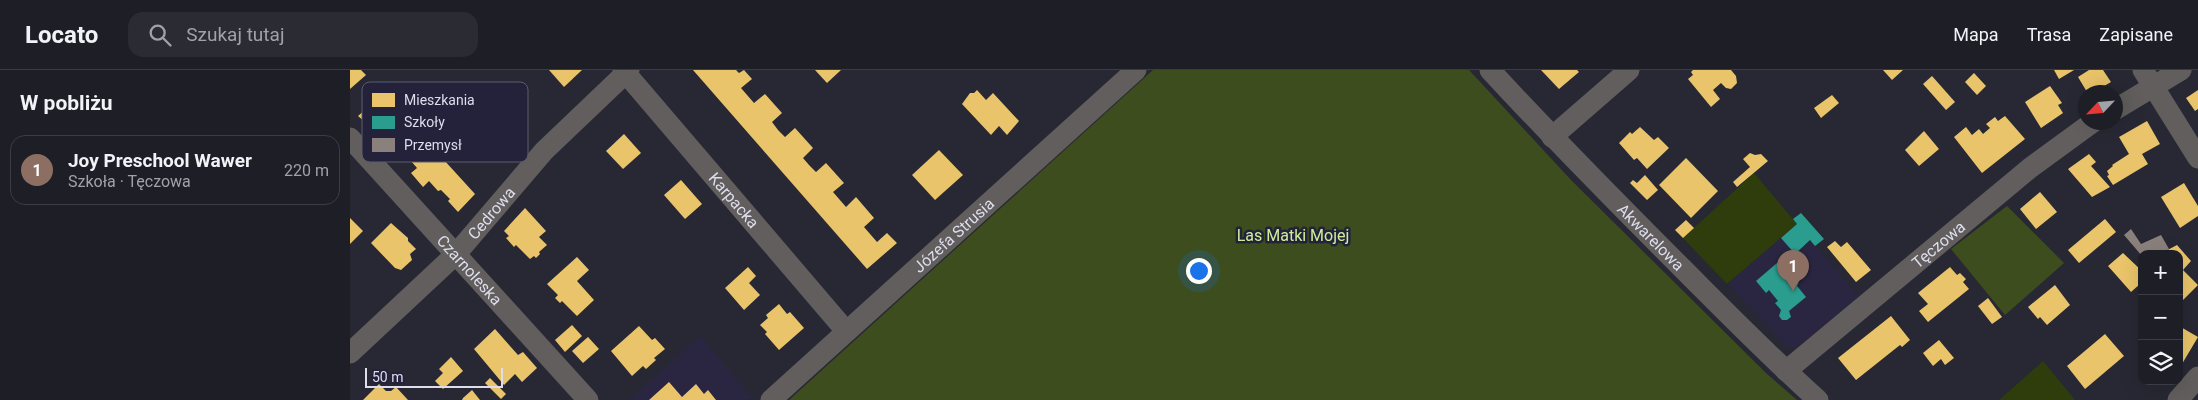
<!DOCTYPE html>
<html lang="pl">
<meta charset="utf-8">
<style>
:root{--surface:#1e1e27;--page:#2b2b33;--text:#f1f3f6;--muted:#a1a2a7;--line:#3c3c44;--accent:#2563eb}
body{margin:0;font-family:Roboto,sans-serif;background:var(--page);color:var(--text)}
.controls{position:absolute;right:15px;bottom:15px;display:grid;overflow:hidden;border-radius:10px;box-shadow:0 5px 20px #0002}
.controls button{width:45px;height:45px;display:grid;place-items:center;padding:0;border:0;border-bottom:1px solid var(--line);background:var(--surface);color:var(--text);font:25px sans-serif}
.compass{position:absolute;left:1728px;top:15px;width:45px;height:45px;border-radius:50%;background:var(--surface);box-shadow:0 5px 20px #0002;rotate:244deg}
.scale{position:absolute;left:15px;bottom:12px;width:138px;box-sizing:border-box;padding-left:5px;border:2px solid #dedded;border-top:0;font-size:14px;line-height:18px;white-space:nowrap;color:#dedded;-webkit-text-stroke:4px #24223a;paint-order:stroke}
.you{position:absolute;left:848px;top:200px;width:18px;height:18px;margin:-12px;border:4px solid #fff;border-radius:50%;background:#1a73e8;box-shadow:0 0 0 8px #1a73e833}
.badge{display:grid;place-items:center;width:32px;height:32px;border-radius:50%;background:var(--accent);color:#fff;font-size:16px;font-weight:700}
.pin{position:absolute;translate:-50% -41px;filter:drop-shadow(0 1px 2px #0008)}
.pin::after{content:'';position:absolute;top:26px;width:18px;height:15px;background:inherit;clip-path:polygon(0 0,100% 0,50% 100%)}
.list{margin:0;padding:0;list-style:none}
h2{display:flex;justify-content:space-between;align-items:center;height:65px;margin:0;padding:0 20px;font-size:21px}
h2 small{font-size:16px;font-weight:400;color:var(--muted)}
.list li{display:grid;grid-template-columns:32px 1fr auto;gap:15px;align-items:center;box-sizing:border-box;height:70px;margin:0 10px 10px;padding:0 10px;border:1px solid var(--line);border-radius:15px}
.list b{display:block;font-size:19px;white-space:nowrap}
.list p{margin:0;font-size:16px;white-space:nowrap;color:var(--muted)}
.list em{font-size:16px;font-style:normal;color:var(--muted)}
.icon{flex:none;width:28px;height:28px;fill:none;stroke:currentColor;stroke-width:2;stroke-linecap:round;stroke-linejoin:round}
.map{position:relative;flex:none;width:1848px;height:330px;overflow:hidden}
header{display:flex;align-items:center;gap:30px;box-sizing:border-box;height:70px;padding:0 25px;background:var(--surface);border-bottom:1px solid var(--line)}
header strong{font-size:24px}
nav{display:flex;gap:28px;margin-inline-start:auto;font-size:18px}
.search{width:350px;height:45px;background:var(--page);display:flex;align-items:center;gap:12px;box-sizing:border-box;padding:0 18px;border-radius:15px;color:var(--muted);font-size:19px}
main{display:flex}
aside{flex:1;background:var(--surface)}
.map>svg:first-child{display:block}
.built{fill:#2a2642}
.green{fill:#2e3d0b}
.forest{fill:#3d4d1e}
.homes{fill:#e9c46a}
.schools{fill:#2a9d8f}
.industry{fill:#8a817c}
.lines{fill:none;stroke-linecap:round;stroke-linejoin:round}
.minor{stroke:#615e5d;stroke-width:21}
.labels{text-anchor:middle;stroke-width:5;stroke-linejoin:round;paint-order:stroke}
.street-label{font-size:16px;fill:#dedded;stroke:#24223a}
.park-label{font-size:16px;fill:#ceee9a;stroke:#24223a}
.key{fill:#24223a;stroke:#5c5a70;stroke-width:1}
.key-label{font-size:14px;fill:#dedded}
</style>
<header>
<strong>Locato</strong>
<div class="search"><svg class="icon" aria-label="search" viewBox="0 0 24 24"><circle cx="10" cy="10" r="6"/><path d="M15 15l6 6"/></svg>Szukaj tutaj</div>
<nav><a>Mapa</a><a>Trasa</a><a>Zapisane</a></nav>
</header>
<main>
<aside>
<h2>W pobliżu<small></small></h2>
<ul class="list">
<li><span class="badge" style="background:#8d6e63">1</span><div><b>Joy Preschool Wawer</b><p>Szkoła · Tęczowa</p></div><em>220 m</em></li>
</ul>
</aside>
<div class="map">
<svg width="1848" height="330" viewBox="0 0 1848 330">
<rect width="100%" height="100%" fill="#282834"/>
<g class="built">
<path d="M1447 154 1509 227 1447 277H1438L1377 214Z"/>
<path d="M350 266 403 329 280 330Z"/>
</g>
<g class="green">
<path d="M1404 103 1447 154 1377 214 1333 168Z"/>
<path d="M1693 291 1725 330H1649Z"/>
</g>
<g class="forest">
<path d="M803 0H1119L1221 110 1417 304 1447 330H439Z"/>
<path d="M1657 136 1714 193 1655 245 1601 179Z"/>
</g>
<g class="homes">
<path d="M0 0H11L16 5 0 19Z"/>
<path d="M199 0H232L214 17Z"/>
<path d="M343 0H386L389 3 394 0 402 9 391 18 404 33 415 24 432 43 422 52 428 60 435 67 445 58 463 78 453 88 459 95 466 102 476 93 494 113 483 122 496 137 506 127 524 148 514 157 527 172 537 163 547 173 517 199Z"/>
<path d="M465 0H491L477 13Z"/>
<path d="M1191 0H1227L1229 2 1209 19Z"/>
<path d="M1343 0H1381L1386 6 1387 13 1381 19 1376 18 1371 13 1363 20 1370 29 1361 37 1338 9 1343 5 1341 2Z"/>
<path d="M1533 0H1553L1542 10Z"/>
<path d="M1704 0H1724L1709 9Z"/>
<path d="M1739 0H1753L1761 12 1744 22H1737L1728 7Z"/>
<path d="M1624 3 1636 16 1627 25 1615 12Z"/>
<path d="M1582 6 1605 32 1596 40 1573 14Z"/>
<path d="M1700 16 1712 33 1708 35 1713 43 1691 58 1675 32Z"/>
<path d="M627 20 636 30 643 23 669 51 657 65 649 56 641 65 612 34 620 23H624Z"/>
<path d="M1848 20V39L1845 41 1836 28Z"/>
<path d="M33 24 53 45 42 55 45 59 38 66 32 62 26 53 21 57 8 46Z"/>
<path d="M1482 25 1489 33 1471 48 1464 38Z"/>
<path d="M1655 46 1675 69 1632 103 1604 67 1616 57 1622 65 1629 59 1633 64 1640 58 1636 54 1645 47 1648 51Z"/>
<path d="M1797 51 1810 74 1792 84 1798 94 1763 115 1757 106 1759 105 1757 101 1763 96 1762 95 1779 84 1769 67Z"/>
<path d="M1290 57 1304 70 1308 67 1319 78 1297 99 1287 88 1284 90 1269 73 1280 62 1282 64Z"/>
<path d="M1574 61 1589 79 1569 96 1555 80Z"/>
<path d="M274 64 291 83 273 99 256 81Z"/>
<path d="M73 67 125 124 108 142 98 131 100 129 91 120 88 121 79 111 73 117 61 103 67 98 55 84Z"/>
<path d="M589 80 613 105 585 130 562 105Z"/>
<path d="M1400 83 1405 85 1411 84 1418 91 1387 117 1383 112 1400 97 1393 89Z"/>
<path d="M1739 84 1746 92 1741 96 1760 117 1742 127 1718 99Z"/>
<path d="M1336 88 1368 121 1341 148 1309 115Z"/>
<path d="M1295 105 1308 120 1297 130 1280 113 1283 110 1287 113Z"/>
<path d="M331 110 352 134 335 149 314 125Z"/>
<path d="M1834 113 1848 136V146L1830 158 1811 127Z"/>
<path d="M1690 122 1707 142 1686 159 1670 139Z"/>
<path d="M175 138 196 161 189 167 197 175 189 182 190 184 186 188 184 186 180 189 166 175 164 177 156 168 159 166 154 161Z"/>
<path d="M0 148 13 161 0 174Z"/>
<path d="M1755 149 1766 162 1729 193 1718 180Z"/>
<path d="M1336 150 1344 158 1333 168 1325 160Z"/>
<path d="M41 153 58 168V171L66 179 60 184 62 190 51 200 45 198 21 173Z"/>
<path d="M1485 171 1491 177 1497 172 1521 200 1506 212 1477 177Z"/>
<path d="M1827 175 1841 191 1833 200 1848 215 1833 230 1829 226V184H1810Z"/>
<path d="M1773 183 1792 201V209L1789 212 1790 214 1781 222 1758 196Z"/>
<path d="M227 187 239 200 227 211 244 230 227 246 212 231 210 233 205 228 208 225 197 214Z"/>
<path d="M398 197 406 206 399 213 410 225 394 240 375 218Z"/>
<path d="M1600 197 1607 205 1610 203 1616 209 1613 212 1619 219 1578 252 1569 241 1578 234 1568 223Z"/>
<path d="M1705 215 1720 235 1697 255 1690 247 1688 249 1678 237Z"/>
<path d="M1638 228 1652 247 1642 254 1628 236Z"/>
<path d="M429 234 437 244 440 242 454 258 429 280 415 264 417 262 410 255 418 248 416 245Z"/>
<path d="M1541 246 1560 270 1552 277 1550 275 1506 310 1488 288Z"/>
<path d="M222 255 232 266 215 282 205 270Z"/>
<path d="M289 256 302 270 305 268 315 279 304 288 306 290 296 299 293 296 282 306 261 281Z"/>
<path d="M1829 256 1848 267 1829 299Z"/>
<path d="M145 259 168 285 173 282 187 298 172 312 165 304 154 315 124 279Z"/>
<path d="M1755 264 1774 286 1735 319 1717 296Z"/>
<path d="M238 267 249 279 233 293 222 281Z"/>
<path d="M1589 270 1604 288 1595 295 1591 289 1583 296 1573 283Z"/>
<path d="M101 287 113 301 93 319 85 311 93 303 89 299Z"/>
<path d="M140 308 156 324 151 329 135 313Z"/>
<path d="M319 312 332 327 346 314 354 324 358 320 366 330H299Z"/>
<path d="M29 314 36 321H41L46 317 58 330H13Z"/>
<path d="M122 320 130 330H112L113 328Z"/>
</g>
<g class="schools">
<path d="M1451 143 1474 169 1465 176 1460 170 1445 184 1431 168 1447 154 1443 149Z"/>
<path d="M1427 193 1436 203 1443 202 1447 204 1450 209 1447 216 1456 227 1439 241 1441 247 1437 250H1432L1429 246 1431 240 1425 233 1428 231 1419 220 1416 223 1406 211Z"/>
</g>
<path class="industry" d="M1781 159 1791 174 1811 165 1819 179 1810 184H1792V186L1774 165Z"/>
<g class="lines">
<g class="minor">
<path id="s1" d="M273 0 496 261"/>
<path id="s2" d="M1140 0C1202 67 1267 133 1332 198 1377 243 1421 288 1468 330"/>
<path d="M1793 0 1848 88"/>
<path d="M1766 39 1831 0"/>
<path d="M1202 67 1279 0"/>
<path id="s3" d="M0 68 238 330"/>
<path id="s4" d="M0 283 106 184 194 81 279 0"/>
<path id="s5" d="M1436 301 1680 98 1743 52"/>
<path id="s6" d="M421 330 786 0"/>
<path d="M1828 330 1848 307"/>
</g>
</g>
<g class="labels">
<g class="street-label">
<text dy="6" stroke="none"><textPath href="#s1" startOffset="171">Karpacka</textPath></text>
<text dy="6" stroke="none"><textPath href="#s4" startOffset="199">Cedrowa</textPath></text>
<text dy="6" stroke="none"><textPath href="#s6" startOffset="246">Józefa Strusia</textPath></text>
<text dy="6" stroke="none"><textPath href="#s2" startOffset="232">Akwarelowa</textPath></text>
<text dy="6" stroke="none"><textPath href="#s5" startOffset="198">Tęczowa</textPath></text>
<text dy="6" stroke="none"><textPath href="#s3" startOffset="178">Czarnoleska</textPath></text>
</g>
<g class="park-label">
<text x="943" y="171">Las Matki Mojej</text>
</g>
</g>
<rect x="12" y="12" width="166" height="80" rx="8" class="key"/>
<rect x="22" y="23" width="23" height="14" fill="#e9c46a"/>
<rect x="22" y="46" width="23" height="13" fill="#2a9d8f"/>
<rect x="22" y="68" width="23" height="14" fill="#8a817c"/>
<g class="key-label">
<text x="54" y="35">Mieszkania</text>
<text x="54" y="57">Szkoły</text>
<text x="54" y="80">Przemysł</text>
</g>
</svg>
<div class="controls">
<button>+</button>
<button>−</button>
<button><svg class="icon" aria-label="layers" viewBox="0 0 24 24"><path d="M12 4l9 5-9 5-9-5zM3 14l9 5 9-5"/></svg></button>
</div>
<svg class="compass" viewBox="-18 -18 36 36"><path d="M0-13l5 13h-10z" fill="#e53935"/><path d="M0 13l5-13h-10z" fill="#a1a2a7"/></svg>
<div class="scale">50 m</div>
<div class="you"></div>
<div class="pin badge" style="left:1443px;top:221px;background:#8d6e63">1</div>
</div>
</main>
